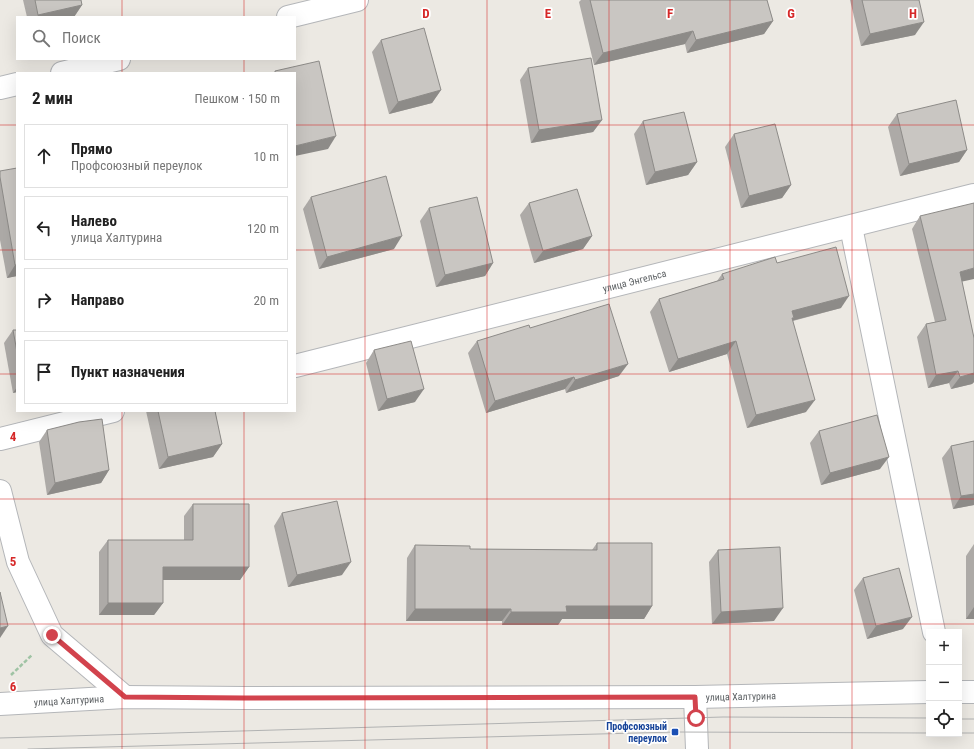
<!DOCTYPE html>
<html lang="ru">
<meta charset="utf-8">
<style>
:root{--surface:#fff;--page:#f6f6f6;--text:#222;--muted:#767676;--line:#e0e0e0}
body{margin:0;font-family:"Roboto Condensed",sans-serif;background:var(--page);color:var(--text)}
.controls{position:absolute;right:12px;bottom:12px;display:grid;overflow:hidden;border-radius:0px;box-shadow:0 4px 16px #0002}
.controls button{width:36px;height:36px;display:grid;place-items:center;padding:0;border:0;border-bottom:1px solid var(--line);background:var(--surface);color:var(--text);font:20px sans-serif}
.stop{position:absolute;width:12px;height:12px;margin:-9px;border:3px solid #d2434d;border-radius:50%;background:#fff}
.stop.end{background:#d2434d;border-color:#fff;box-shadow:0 1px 4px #0008}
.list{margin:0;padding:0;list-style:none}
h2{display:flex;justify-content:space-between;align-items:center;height:52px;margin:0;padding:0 16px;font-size:17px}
h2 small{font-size:13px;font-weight:400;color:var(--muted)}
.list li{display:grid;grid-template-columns:26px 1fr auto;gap:12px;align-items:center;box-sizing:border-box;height:64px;margin:0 8px 8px;padding:0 8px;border:1px solid var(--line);border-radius:0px}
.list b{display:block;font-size:15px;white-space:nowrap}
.list p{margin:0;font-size:13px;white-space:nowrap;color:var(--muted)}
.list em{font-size:13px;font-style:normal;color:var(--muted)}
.icon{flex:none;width:22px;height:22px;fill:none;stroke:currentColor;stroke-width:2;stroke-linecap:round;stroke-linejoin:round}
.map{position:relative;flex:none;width:974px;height:749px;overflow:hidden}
.search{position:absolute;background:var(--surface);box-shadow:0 4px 16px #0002;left:16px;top:16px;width:280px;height:44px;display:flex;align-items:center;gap:10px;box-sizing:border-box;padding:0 14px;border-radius:0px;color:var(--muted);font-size:15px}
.panel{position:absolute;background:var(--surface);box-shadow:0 4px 16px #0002;left:16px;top:72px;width:280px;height:340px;border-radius:0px}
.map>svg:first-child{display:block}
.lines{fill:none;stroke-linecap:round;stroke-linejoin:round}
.minor-casing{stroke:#b4b6b9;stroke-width:24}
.path{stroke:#9fc3a4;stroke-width:2.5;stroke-dasharray:4 2;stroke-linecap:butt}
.minor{stroke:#fff;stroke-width:22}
.tram{stroke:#b1b2b2;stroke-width:1}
.wall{fill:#adaaa7}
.shaded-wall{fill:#8d8b88}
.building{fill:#c9c6c2;stroke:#8d8b88}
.route{stroke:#d2434d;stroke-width:5}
.grid{fill:none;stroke:#d62828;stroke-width:1;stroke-opacity:0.55}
.transit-dot{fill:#1a4fb4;stroke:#fff;stroke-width:1.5}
.labels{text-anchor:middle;stroke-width:3.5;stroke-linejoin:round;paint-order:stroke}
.street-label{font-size:10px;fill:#5b5f62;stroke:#fff}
.transit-label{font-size:10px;font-weight:bold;fill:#164399;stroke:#fff;text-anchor:end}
.grid-label{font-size:13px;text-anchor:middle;font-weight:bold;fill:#d62828;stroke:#fff;stroke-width:3.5;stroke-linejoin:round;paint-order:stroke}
</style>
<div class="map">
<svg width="974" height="749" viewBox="0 0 974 749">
<rect width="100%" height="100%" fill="#ece9e3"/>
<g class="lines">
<defs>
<g id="minor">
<path d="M288 17 357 0"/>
<path d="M62 73 119 59"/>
<path d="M0 88 17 84"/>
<path d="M851 227 934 632"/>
<path id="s1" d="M295 366 974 195"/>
<path d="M0 439 113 411"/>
<path d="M0 491 18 562 52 635 125 697"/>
<path d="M959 692H974"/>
<path d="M695 697 697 749"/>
<path id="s2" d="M0 704 125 697 244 698 695 697 929 692"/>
</g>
</defs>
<use href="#minor" class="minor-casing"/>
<path class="path" d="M11 675 32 655"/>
<use href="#minor" class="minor"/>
<g class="tram">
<path d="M959 719H974"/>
<path d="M959 733H974"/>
<path d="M0 738 723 717 929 718"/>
<path d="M28 749 675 732 929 733"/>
</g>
</g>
<g class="wall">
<path d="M23 0H81L82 5 74 17H27Z"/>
<path d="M581 0H767L773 21 764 34 687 53 685 44 594 65 579 2Z"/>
<path d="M850 0H919L915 35 861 46Z"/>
<path d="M381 40 441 90 432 103 389 114 372 52Z"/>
<path d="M528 68 602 120 593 132 531 143 520 80Z"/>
<path d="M897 114 967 150 959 162 900 176 888 127Z"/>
<path d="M643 121 697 162 688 175 646 185 634 134Z"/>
<path d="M734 134 791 185 782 198 741 208 725 147Z"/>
<path d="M0 171 17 276 7 278 0 240Z"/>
<path d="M311 197 394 249 319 269 303 209Z"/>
<path d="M529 203 592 236 583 249 534 263 520 215Z"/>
<path d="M429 208 493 263 485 276 436 287 420 221Z"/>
<path d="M920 216 962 282 974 338V382L972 384 951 389 949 383 928 388 917 337 926 324 935 322 912 229Z"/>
<path d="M777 263 841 308 793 321 806 412 747 428 727 354 669 372 650 312 659 299 717 281 722 274Z"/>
<path d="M530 328 619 376 566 393 565 389 486 413 468 353 477 341Z"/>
<path d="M13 330H17V392L13 393 4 343Z"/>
<path d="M374 350 415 402 378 411 366 363Z"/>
<path d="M146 411H215L222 444 213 457 159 469Z"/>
<path d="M47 430 109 470 101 483 47 495 39 442Z"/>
<path d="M819 431 880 469 821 485 810 443Z"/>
<path d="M974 441V505L953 509 942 458 951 446Z"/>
<path d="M193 504 249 567 240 580H163V603L154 615H99V552L108 540H184V516Z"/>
<path d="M282 513 342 575 288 587 274 526Z"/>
<path d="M597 543 652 606 644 619H562L558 625H502V621H406L407 558 415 545 470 549 592 550Z"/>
<path d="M974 544V619H966V556Z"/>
<path d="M718 550 774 621 712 624 709 562Z"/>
<path d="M863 578 903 629 867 639 854 590Z"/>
</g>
<g class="shaded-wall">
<path d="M82 5 74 17H37L38 15Z"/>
<path d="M773 21 764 34 687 53 696 40Z"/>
<path d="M924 22 915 35 861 46 870 34Z"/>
<path d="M693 31 685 44 594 65 603 53Z"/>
<path d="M441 90 432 103 389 114 398 102Z"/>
<path d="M602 120 593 132 531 143 539 130Z"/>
<path d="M336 136 328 149 295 156V146Z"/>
<path d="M967 150 959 162 900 176 909 164Z"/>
<path d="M697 162 688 175 646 185 655 172Z"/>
<path d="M791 185 782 198 741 208 749 196Z"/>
<path d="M402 236 394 249 319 269 327 257Z"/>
<path d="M592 236 583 249 534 263 543 251Z"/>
<path d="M493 263 485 276 436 287 445 275Z"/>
<path d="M15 265H17V276L7 278Z"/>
<path d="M974 268V279L951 284 960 272Z"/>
<path d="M849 296 841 308 791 321 792 311Z"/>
<path d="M736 341 727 354 669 372 678 359Z"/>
<path d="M628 364 619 376 566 393 575 380Z"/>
<path d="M958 371 949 383 928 388 936 375Z"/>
<path d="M974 373V382L972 384 951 389 960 377Z"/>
<path d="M574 377 565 389 486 413 495 401Z"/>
<path d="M17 387V392L13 393Z"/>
<path d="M424 389 415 402 378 411 387 399Z"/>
<path d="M815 400 806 412 747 428 756 415Z"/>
<path d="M222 444 213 457 159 469 168 457Z"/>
<path d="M889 457 880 469 821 485 830 473Z"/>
<path d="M109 470 101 483 47 495 55 483Z"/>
<path d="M974 494V505L953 509 961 496Z"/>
<path d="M351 562 342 575 288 587 297 575Z"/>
<path d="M163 567H249L240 580H154Z"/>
<path d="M108 603H163L154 615H99Z"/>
<path d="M566 606H652L644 619H562L558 625H502L511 612Z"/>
<path d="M974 607V619H966Z"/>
<path d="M783 608 774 621 712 624 721 612Z"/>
<path d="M415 609H511L502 621H406Z"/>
<path d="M912 617 903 629 867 639 876 626Z"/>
<path d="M8 626 0 638V628Z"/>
</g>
<g class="building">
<path d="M35 0H81L82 5 38 15Z"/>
<path d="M590 0H767L773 21 696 40 693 31 603 53Z"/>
<path d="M862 0H919L924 22 870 34Z"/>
<path d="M424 28 441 90 398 102 381 40Z"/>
<path d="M591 58 602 120 539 130 528 68Z"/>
<path d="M319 61 336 136 295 146V73H275V71Z"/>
<path d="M956 100 967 150 909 164 897 114Z"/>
<path d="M684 112 697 162 655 172 643 121Z"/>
<path d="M775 124 791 185 749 196 734 134Z"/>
<path d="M17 168V265H15L0 177V171Z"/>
<path d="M386 176 402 236 327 257 311 197Z"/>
<path d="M577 189 592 236 543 251 529 203Z"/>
<path d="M477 197 493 263 445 275 429 208Z"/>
<path d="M974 203V268L960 272 974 338V373L960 377 958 371 936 375 926 324 946 320 920 216Z"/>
<path d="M836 247 849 296 792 311 794 318H792L815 400 756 415 736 341 678 359 659 299 724 279 722 274 775 257 777 263Z"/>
<path d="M609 304 628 364 575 380 574 377 495 401 477 341 529 325 530 328Z"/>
<path d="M13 330H17V352Z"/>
<path d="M411 341 424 389 387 399 374 350Z"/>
<path d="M158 411H215L222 444 168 457Z"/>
<path d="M877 415 889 457 830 473 819 431Z"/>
<path d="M102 419 109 470 55 483 47 430 79 422Z"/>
<path d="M974 441V494L961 496 951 446Z"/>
<path d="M337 501 351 562 297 575 282 513Z"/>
<path d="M193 504H249V567H163V603H108V540H193Z"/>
<path d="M597 543H652V606H566L567 612H511V609H415V545L470 546V549L597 550Z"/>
<path d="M780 547 783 608 721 612 718 550Z"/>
<path d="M899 568 912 617 876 626 863 578Z"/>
<path d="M0 592 8 626 0 628Z"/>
</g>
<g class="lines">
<path class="route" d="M52 635 125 697 244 698 695 697 696 718"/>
</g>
<path class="grid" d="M122 0V17M244 0V17M365 0V749M487 0V749M609 0V749M730 0V749M852 0V749M122 59V73M244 59V73M0 125H17M295 125H974M0 250H17M295 250H974M0 374H17M295 374H974M122 411V749M244 411V749M0 499H974M0 624H974"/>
<rect class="transit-dot" x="671" y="728" width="8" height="8" rx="2"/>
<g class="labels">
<g class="street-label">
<text dy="4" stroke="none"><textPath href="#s1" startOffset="350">улица Энгельса</textPath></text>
<text dy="4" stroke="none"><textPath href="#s2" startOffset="741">улица Халтурина</textPath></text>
<text dy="4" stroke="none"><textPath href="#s2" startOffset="69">улица Халтурина</textPath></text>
</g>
<g class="transit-label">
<text x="667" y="730">Профсоюзный<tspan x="667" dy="12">переулок</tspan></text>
</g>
</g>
<g class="grid-label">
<text x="426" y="18">D</text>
<text x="548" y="18">E</text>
<text x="670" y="18">F</text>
<text x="791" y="18">G</text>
<text x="913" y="18">H</text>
<text x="13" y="441">4</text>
<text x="13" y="566">5</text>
<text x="13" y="691">6</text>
</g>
</svg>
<div class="controls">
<button>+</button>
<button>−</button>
<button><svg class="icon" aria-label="locate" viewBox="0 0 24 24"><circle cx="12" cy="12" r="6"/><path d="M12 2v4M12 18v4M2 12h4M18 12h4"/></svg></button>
</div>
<div class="stop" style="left:696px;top:718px"></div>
<div class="stop end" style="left:52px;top:635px"></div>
<div class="search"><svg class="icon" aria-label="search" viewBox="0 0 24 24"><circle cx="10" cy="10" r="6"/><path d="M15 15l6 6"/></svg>Поиск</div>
<section class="panel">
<h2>2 мин<small>Пешком · 150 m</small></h2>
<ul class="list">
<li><svg class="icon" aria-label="ahead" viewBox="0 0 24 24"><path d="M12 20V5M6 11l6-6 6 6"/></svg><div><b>Прямо</b><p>Профсоюзный переулок</p></div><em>10 m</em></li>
<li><svg class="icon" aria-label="left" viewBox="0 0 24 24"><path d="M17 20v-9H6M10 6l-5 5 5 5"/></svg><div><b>Налево</b><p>улица Халтурина</p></div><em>120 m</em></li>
<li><svg class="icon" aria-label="right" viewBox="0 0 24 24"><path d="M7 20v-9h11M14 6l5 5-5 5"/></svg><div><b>Направо</b></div><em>20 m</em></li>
<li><svg class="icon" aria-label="arrive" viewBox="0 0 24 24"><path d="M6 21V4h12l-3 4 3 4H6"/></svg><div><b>Пункт назначения</b></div></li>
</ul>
</section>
</div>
